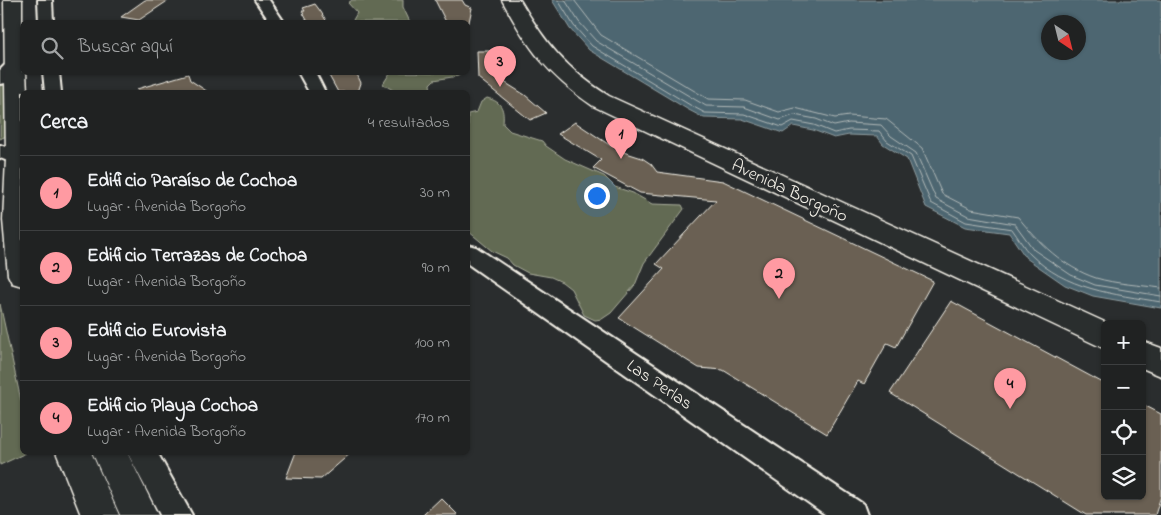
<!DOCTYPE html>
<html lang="es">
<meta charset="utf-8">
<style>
:root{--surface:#202222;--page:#2d2f2f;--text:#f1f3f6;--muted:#a2a4a5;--line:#3d3f40;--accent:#ff9aa2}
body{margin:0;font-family:"Indie Flower",sans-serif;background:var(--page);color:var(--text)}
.controls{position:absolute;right:15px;bottom:15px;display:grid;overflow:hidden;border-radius:8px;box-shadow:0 1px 4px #0004}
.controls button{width:45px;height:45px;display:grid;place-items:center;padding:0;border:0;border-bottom:1px solid var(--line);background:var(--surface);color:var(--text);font:25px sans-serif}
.compass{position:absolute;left:1041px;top:15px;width:45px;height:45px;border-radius:50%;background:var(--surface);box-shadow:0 1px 4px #0004;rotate:145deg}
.you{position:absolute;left:596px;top:195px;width:18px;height:18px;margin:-12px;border:4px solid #fff;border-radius:50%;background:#1a73e8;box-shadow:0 0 0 8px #1a73e833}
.badge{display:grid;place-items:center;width:32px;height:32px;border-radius:50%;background:var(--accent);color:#111;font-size:16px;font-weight:700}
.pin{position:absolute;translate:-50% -41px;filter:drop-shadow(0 1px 2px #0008)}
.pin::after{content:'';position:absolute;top:26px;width:18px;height:15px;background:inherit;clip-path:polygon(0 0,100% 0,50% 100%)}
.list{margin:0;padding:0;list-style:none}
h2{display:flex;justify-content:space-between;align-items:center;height:65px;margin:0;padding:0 20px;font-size:21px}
h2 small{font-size:16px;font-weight:400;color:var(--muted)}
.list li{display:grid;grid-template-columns:32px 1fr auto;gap:15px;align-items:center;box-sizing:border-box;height:75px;padding:0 20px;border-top:1px solid var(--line)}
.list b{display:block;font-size:19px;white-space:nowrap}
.list p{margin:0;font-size:16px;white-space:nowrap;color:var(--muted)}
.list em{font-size:16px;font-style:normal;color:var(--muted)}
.icon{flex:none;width:28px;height:28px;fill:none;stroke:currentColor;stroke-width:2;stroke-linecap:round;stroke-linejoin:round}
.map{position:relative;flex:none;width:1161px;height:515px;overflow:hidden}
.search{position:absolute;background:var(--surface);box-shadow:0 1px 4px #0004;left:20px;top:20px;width:450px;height:55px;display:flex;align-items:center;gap:12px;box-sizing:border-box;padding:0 18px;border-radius:8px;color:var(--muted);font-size:19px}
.panel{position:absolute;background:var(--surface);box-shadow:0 1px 4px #0004;left:20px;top:90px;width:450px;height:365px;border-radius:8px}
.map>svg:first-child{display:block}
.green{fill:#626b52;stroke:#abae9d}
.water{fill:#4d6671;stroke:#909ea1;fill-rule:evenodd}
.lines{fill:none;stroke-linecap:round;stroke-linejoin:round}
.shore{stroke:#b1b9b8;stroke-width:1}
.building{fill:#6b6152;stroke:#f4f1e8}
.minor-casing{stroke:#f4f1e8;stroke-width:4}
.major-casing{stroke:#f4f1e8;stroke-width:3}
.minor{fill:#2a2d2e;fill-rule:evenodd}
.major{fill:#2a2d2e;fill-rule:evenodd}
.labels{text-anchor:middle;stroke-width:5;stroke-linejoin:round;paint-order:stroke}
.street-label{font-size:18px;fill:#f4f1e8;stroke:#2a2d2e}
</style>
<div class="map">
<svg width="1161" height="515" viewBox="0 0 1161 515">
<rect width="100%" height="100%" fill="#2a2d2e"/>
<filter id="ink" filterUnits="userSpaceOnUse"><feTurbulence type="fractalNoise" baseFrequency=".02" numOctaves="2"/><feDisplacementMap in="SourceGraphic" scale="10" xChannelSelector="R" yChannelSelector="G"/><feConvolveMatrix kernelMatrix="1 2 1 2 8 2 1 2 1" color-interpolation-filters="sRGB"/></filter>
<g filter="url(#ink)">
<g class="green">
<path d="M352 0H403V7L410 22H355L353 20 357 13 348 3Z"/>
<path d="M390 73V72L462 73 458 76 434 80 430 84 431 92H396L383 84Z"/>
<path d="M9 81 10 134 0 139V87Z"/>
<path d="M487 98C503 102 504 110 503 124L510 131 542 141 546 146 565 159 604 176 615 187 633 193 652 204 682 205 684 209 644 263 635 285 611 313 602 319 595 320 584 315 571 289 562 282 551 277 528 273 513 265 507 258 492 251 468 231V114L477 112 481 102Z"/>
<path d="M0 304 22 405V452L26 453 0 465Z"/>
</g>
<path class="water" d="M552 0H1161V308L1093 296 1065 285 1026 258 1009 233 965 227 926 207 907 159 883 144 877 136 849 135 834 138 813 130 793 126 783 133 742 119 704 118 687 109 589 50 570 29ZM1048 22H1078V52H1048Z"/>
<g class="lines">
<g class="shore">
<path d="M558 0 574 26 592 46 690 105 705 113 744 114 782 127 793 121 814 125 834 133 849 130 879 131 887 141 911 156 931 203 966 222 1012 229C1018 237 1023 247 1030 254 1066 290 1113 294 1161 302"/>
<path d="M565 0 579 22 596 41 706 106 744 107 780 120 794 115 816 119 834 126 849 123 881 125 891 136 916 153 936 199 968 216 1015 224 1034 250 1071 275 1095 285 1161 296"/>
<path d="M574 0 601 35 708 99 745 100 779 112 795 108 835 118 849 116 886 119 922 148 942 194 971 209 1018 217C1039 243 1063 267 1096 278 1116 284 1140 285 1161 288"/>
</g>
</g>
<g class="building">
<path d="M145 0H169L139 20 121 17Z"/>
<path d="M435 0H462L465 5 472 8 469 22H446Z"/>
<path d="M315 4 321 12 327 22H308L302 11H305L303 8Z"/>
<path d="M477 51H496L501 80 525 95 546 113 530 120 478 78Z"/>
<path d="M327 72H356L361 83 358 92H338Z"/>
<path d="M188 74 190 80 208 92H138L137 89Z"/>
<path d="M575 122 617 150 642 158 651 164 657 172 723 181 933 281 896 347 887 343 864 384 858 381 827 434 723 370 699 368 619 318 664 269 656 264 716 200 640 193 593 168 601 160 558 134Z"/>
<path d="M951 301 1105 384V496H1142V404L1161 414V496L1155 515H1086L890 393Z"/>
<path d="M296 452H352L321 479 286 478Z"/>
<path d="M441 498 458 515H423Z"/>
</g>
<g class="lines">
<defs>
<g id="minor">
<path d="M38 0H52L53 22H39Z"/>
<path d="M255 0H269L284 22H270Z"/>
<path d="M15 60 21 61 22 66 6 83 0 84V70L9 61Z"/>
<path d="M43 72H59L61 92H45Z"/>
<path d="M298 72H315L325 92H309Z"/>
<path d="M0 145 22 153V164L18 165 0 158Z"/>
<path d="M468 245 476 247 863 504 867 515H826L468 264Z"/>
<path d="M127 452H157L192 515H160Z"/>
</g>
<g id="major">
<path d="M4 0H22V72H26L27 92H22V286L12 283 8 275 3 220 6 159Z"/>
<path d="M502 0H520C545 43 566 69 609 96L1109 324H1105V349L593 106C547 75 528 48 502 0Z"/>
<path d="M1142 341 1161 348V376L1142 368Z"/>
<path d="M56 452H91L119 515H81Z"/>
<path d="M92 452H127L158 515H120Z"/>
</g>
</defs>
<use href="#minor" class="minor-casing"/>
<use href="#major" class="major-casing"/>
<use href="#minor" class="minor"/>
<use href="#major" class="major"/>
</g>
</g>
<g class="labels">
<g class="street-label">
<text transform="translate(790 190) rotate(25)" y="6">Avenida Borgoño</text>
<text transform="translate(660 384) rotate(34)" y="6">Las Perlas</text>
</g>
</g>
</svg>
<div class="controls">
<button>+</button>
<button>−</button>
<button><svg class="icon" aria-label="locate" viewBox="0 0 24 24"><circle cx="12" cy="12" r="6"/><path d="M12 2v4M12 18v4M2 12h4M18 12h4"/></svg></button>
<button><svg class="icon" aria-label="layers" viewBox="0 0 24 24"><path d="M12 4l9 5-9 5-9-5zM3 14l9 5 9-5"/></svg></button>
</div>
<svg class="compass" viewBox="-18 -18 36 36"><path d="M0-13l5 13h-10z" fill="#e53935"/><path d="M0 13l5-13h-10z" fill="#a2a4a5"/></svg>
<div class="you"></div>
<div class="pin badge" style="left:621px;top:159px">1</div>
<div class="pin badge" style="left:779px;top:299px">2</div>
<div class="pin badge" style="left:500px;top:87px">3</div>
<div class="pin badge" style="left:1010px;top:409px">4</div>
<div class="search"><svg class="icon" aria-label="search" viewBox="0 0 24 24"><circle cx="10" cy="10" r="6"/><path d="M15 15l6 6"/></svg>Buscar aquí</div>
<section class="panel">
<h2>Cerca<small>4 resultados</small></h2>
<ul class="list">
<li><span class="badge">1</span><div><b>Edificio Paraíso de Cochoa</b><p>Lugar · Avenida Borgoño</p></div><em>30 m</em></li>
<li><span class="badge">2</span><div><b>Edificio Terrazas de Cochoa</b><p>Lugar · Avenida Borgoño</p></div><em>90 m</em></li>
<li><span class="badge">3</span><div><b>Edificio Eurovista</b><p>Lugar · Avenida Borgoño</p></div><em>100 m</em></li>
<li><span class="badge">4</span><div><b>Edificio Playa Cochoa</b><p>Lugar · Avenida Borgoño</p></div><em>170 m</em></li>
</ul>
</section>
</div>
